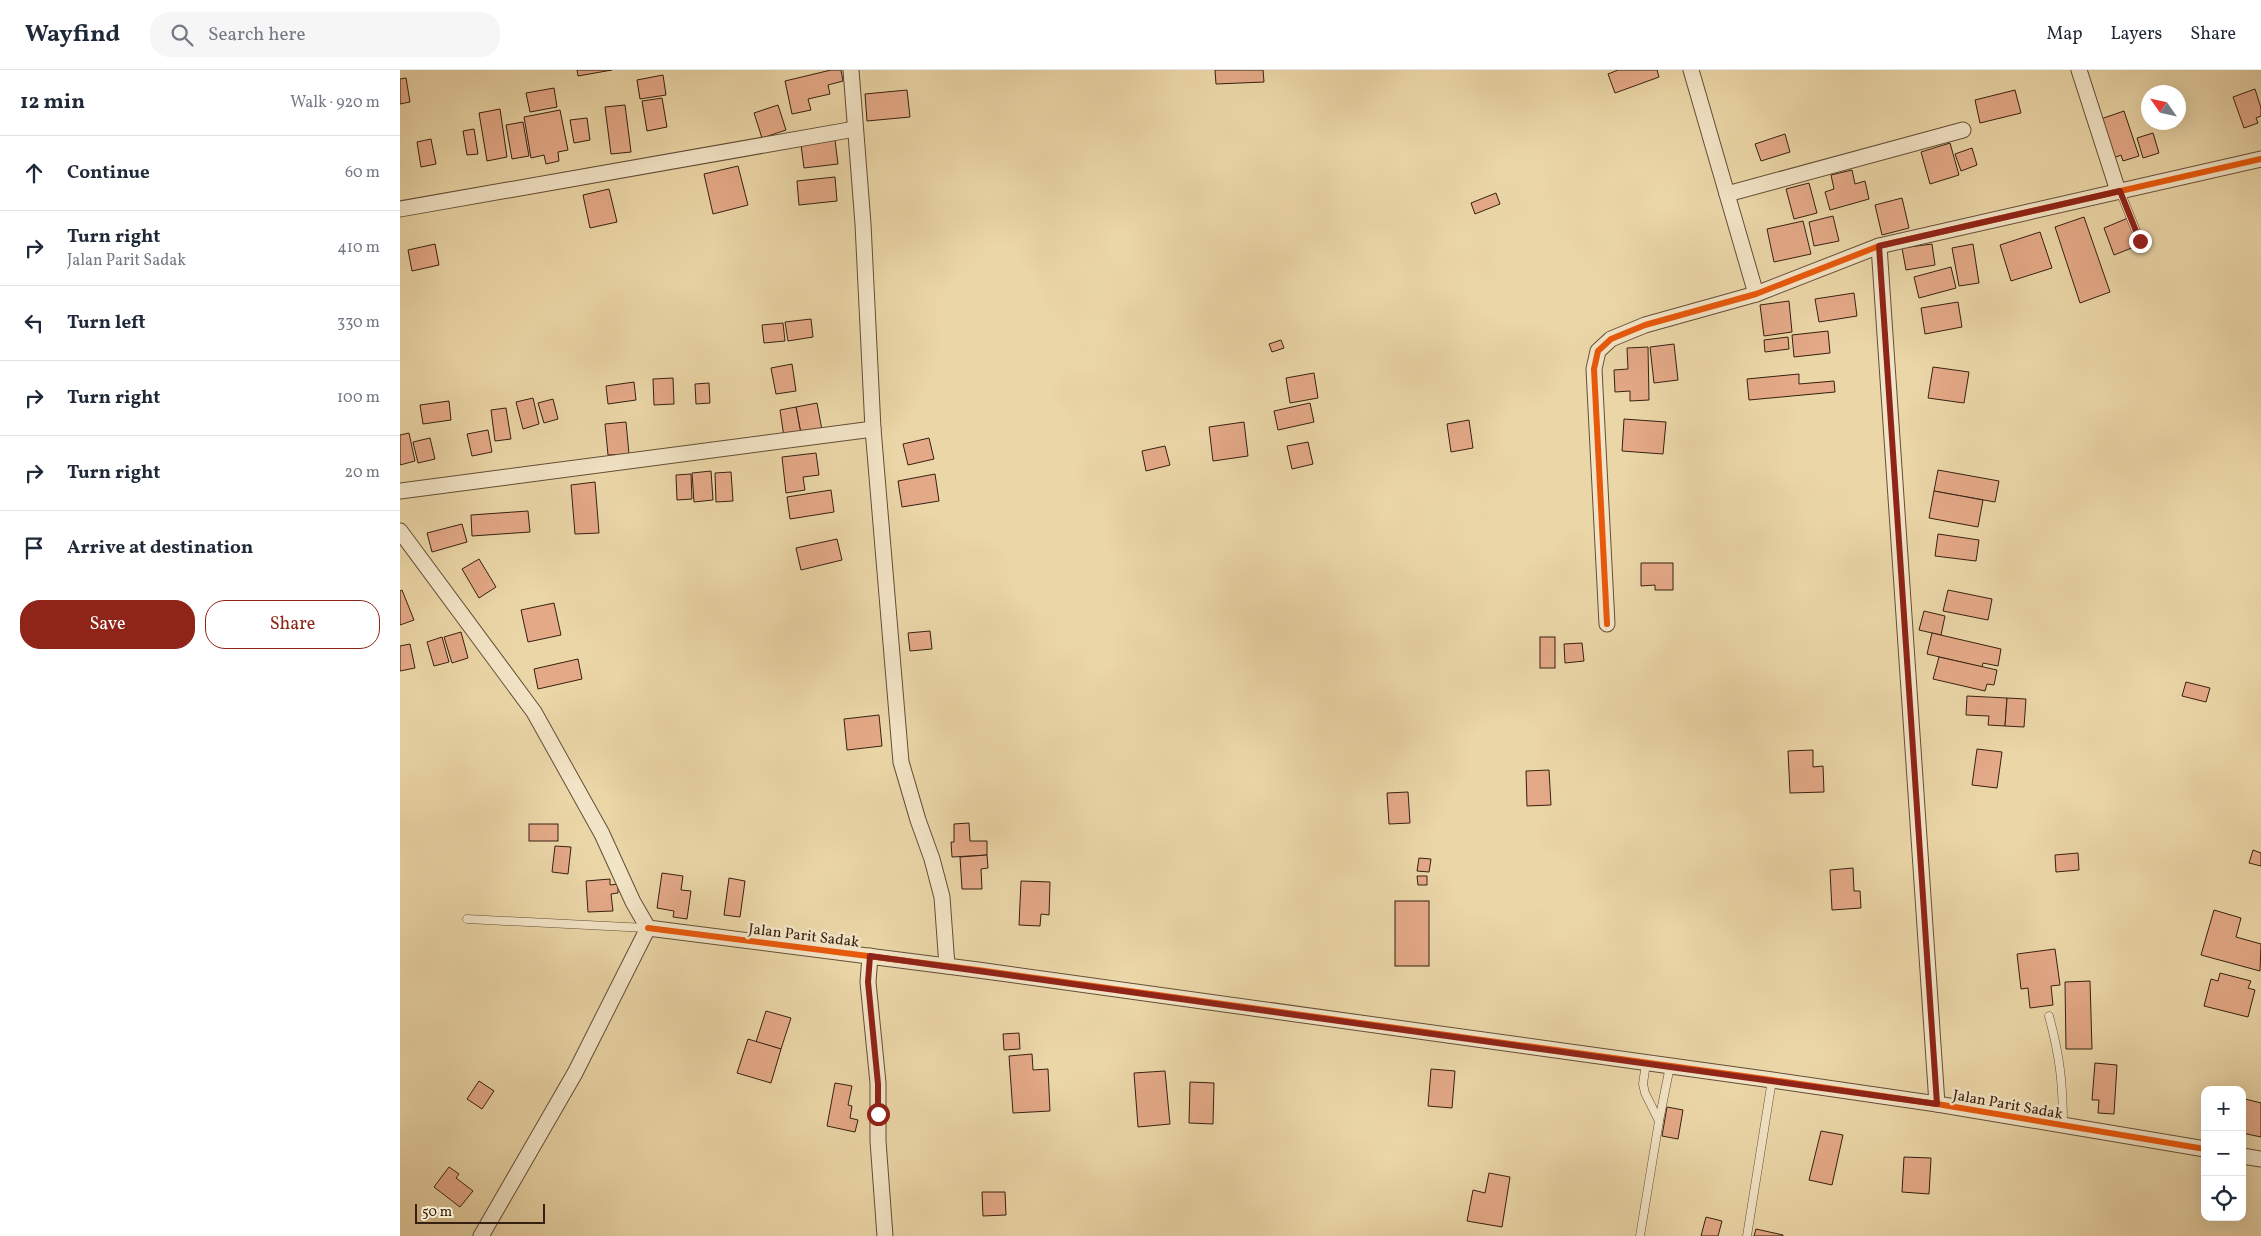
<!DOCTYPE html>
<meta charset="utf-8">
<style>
:root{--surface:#fff;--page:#f6f6f7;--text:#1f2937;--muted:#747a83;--line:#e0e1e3;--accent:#8f2418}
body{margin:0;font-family:Vollkorn,serif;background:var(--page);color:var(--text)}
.controls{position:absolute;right:15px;bottom:15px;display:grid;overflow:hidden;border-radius:10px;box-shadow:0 5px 20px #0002}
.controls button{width:45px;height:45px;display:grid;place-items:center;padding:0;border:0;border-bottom:1px solid var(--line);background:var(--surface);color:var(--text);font:25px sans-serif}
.compass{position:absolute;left:1741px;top:15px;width:45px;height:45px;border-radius:50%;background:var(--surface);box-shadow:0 5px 20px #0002;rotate:304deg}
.scale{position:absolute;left:15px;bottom:12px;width:130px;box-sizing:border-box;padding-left:5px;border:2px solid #372011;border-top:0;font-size:14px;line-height:18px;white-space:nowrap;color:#372011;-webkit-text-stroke:4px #f2e4c6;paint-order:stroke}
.stop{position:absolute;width:15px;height:15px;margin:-11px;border:4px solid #8f2418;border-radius:50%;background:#fff}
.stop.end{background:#8f2418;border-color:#fff;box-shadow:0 1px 5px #0008}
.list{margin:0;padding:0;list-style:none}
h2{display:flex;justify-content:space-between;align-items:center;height:65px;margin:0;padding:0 20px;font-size:21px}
h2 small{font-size:16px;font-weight:400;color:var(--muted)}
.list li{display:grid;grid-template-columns:32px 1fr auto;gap:15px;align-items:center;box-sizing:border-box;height:75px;padding:0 20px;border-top:1px solid var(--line)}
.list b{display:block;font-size:19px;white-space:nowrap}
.list p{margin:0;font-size:16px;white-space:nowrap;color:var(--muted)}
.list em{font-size:16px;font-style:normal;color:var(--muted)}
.actions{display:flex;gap:10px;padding:15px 20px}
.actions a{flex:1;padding:11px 0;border:1px solid var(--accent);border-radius:20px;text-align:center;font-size:18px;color:var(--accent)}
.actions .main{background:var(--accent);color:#fff}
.icon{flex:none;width:28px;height:28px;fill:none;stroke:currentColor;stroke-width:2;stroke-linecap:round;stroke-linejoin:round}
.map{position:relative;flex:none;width:1861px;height:1166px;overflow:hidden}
header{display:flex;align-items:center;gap:30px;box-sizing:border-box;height:70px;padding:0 25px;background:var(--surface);border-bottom:1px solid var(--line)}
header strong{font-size:24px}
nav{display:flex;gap:28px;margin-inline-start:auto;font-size:18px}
.search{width:350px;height:45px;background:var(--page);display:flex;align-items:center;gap:12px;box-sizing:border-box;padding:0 18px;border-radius:20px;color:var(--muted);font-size:19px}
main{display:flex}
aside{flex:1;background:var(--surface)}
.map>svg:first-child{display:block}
.building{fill:#e4a987;stroke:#372011}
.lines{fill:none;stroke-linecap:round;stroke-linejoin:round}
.lane-casing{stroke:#644e36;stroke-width:9}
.street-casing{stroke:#644e36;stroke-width:17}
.lane{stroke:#f2e4c6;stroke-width:8}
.street{stroke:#f2e4c6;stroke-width:15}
.cycleway-casing{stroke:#f2e4c6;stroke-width:9}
.cycleway{stroke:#e8590c;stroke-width:6}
.route{stroke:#8f2418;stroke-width:6}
.labels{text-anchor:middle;stroke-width:5;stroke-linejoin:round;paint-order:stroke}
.street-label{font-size:15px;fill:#372011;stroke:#f2e4c6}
</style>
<header>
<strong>Wayfind</strong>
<div class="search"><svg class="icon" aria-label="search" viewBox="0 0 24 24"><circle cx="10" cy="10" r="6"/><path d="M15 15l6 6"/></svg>Search here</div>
<nav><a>Map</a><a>Layers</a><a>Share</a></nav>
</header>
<main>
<aside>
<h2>12 min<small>Walk · 920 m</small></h2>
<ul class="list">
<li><svg class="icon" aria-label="ahead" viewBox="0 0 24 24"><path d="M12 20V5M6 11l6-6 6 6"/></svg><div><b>Continue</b></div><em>60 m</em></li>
<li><svg class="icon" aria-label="right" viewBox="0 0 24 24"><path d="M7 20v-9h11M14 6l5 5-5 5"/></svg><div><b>Turn right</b><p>Jalan Parit Sadak</p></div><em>410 m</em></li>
<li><svg class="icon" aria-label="left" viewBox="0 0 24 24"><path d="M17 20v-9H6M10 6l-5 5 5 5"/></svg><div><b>Turn left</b></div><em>330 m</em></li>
<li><svg class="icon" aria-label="right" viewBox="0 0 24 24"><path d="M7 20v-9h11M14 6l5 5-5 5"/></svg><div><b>Turn right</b></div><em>100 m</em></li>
<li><svg class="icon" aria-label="right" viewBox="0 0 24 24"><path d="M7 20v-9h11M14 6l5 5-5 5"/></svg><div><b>Turn right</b></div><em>20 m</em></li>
<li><svg class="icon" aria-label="arrive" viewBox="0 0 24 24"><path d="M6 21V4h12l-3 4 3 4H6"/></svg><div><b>Arrive at destination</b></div></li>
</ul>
<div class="actions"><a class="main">Save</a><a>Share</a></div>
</aside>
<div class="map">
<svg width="1861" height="1166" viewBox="0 0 1861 1166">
<rect width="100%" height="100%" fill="#ebd6a7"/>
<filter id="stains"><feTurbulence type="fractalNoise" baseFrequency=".004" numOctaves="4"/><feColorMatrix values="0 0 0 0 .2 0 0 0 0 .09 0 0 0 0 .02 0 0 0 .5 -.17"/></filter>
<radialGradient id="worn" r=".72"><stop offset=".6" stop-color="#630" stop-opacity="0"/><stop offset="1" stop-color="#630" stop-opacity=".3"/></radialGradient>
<g class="building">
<path d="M177 0H212L178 6Z"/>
<path d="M431 0H441L443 11 428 15 430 24 408 29 411 40 392 44 385 11Z"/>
<path d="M815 0H863L864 12 816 14Z"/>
<path d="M1218 0H1257L1259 7 1215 23 1208 4Z"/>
<path d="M263 5 266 25 240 29 237 10Z"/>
<path d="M6 8 10 32 0 34V9Z"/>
<path d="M154 18 157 37 130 42 126 23Z"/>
<path d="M1855 19 1861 38V46L1856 48 1858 53 1844 58 1833 27Z"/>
<path d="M507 20 510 47 467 51 465 24Z"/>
<path d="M1615 20 1621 43 1580 53 1575 30Z"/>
<path d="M262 28 267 57 247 61 242 31Z"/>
<path d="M225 35 231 82 211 84 205 37Z"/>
<path d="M378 35 386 60 362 68 354 43Z"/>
<path d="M100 39 107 87 87 91 79 43Z"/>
<path d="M160 40 168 80 158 82 159 91 146 94 144 85 131 88 124 47Z"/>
<path d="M1724 41 1739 86 1723 91 1721 85 1711 89 1698 50Z"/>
<path d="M187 48 190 70 174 73 170 50Z"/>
<path d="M123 52 129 86 112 89 106 55Z"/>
<path d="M74 59 78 84 67 85 63 61Z"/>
<path d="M1753 63 1759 83 1743 88 1737 68Z"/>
<path d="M1385 64 1390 82 1361 91 1355 74Z"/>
<path d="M31 69 36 94 21 97 17 72Z"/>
<path d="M435 70 438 94 404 98 401 75Z"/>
<path d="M1550 73 1559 105 1530 114 1521 82Z"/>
<path d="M1572 78 1577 95 1561 101 1555 84Z"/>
<path d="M338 96 348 135 313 144 304 104Z"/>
<path d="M1452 100 1455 114 1465 111 1469 129 1430 140 1425 122 1434 119 1431 105Z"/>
<path d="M435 107 437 131 399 135 397 111Z"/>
<path d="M1409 113 1417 143 1394 149 1386 119Z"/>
<path d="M209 119 217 152 190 158 183 125Z"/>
<path d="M1096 123 1100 134 1075 144 1071 133Z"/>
<path d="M1502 128 1509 158 1482 165 1475 135Z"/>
<path d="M1433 146 1439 171 1414 176 1409 152Z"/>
<path d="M1684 147 1710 222 1680 233 1655 157Z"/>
<path d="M1728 148 1739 175 1714 185 1704 158Z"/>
<path d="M1403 151 1411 184 1374 192 1367 159Z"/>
<path d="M1640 162 1652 198 1611 211 1600 175Z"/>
<path d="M35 174 39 195 12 201 8 180Z"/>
<path d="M1532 174 1535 195 1506 200 1502 178Z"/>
<path d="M1573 174 1579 213 1559 216 1552 178Z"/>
<path d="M1551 197 1556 218 1519 228 1514 207Z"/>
<path d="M1454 223 1457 246 1419 252 1415 229Z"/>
<path d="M1389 231 1392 262 1364 266 1360 235Z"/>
<path d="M1558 232 1562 257 1525 264 1521 238Z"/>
<path d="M411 249 413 267 388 271 385 252Z"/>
<path d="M383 253 385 271 364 273 362 255Z"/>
<path d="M1428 261 1430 283 1394 287 1392 265Z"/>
<path d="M1388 267 1389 279 1365 282 1364 270Z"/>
<path d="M881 270 884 278 872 282 869 274Z"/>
<path d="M1274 274 1278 310 1254 313 1250 277Z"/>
<path d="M1248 277 1249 330 1230 331V321L1215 322 1214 300 1228 299 1227 278Z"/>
<path d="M392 294 396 321 376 324 371 298Z"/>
<path d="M1533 297 1569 302 1564 333 1528 328Z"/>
<path d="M914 303 918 328 890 333 886 308Z"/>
<path d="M1399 304V314L1434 311 1435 322 1349 330 1347 309Z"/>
<path d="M273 308 274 334 254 335 253 309Z"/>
<path d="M234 312 236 330 208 334 206 316Z"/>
<path d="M309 313 310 333 296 334 295 314Z"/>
<path d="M133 328 139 354 123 359 116 332Z"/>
<path d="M153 329 158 349 144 353 138 333Z"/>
<path d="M49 331 51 350 23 354 20 335Z"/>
<path d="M417 333 422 360 401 364 396 337Z"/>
<path d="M910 333 914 352 878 360 874 341Z"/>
<path d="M396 337 401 364 384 367 380 340Z"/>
<path d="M106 338 111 369 95 371 91 340Z"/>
<path d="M1224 349 1266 352 1263 384 1222 381Z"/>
<path d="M1069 350 1073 378 1051 382 1047 354Z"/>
<path d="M226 352 229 384 208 385 205 354Z"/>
<path d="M844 352 848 386 813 391 809 357Z"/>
<path d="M88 360 92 382 72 386 67 364Z"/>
<path d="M9 363 15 391 0 395V365Z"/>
<path d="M30 368 35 389 18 393 13 372Z"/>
<path d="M529 368 534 389 508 395 503 374Z"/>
<path d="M908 372 913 394 892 399 887 376Z"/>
<path d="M765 376 770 395 746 401 742 381Z"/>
<path d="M416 383 419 405 403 407 405 420 386 423 382 387Z"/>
<path d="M1538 400 1599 411 1595 432 1534 421Z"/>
<path d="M311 401 313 430 294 432 292 403Z"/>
<path d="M331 402 333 431 316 432 315 403Z"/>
<path d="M291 404 292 429 277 430 276 405Z"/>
<path d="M535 404 539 431 502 437 498 411Z"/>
<path d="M195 412 199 463 175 464 171 415Z"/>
<path d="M431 420 434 442 390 449 387 427Z"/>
<path d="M1534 421 1583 430 1578 457 1529 448Z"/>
<path d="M128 441 130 462 72 466 71 445Z"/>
<path d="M62 454 67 472 32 482 27 463Z"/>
<path d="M1538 464 1579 470 1576 491 1535 486Z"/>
<path d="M437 469 442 490 401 500 396 478Z"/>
<path d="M79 489 96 517 79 528 62 499Z"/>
<path d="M1241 493H1273V520H1255V515L1241 516Z"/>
<path d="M2 520 14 550 0 555V521Z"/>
<path d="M1548 520 1592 529 1588 550 1543 541Z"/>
<path d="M154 533 161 565 128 572 121 540Z"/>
<path d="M1524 541 1545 546 1541 565 1519 560Z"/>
<path d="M530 561 532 579 510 581 508 563Z"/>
<path d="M61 562 68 588 52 593 44 567Z"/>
<path d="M1532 563 1601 579 1598 596 1583 593 1582 597 1527 584Z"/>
<path d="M42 567 49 592 34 596 27 572Z"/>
<rect x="1140" y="567" width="15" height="31"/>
<path d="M1182 573 1184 591 1165 593 1164 574Z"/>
<path d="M10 574 15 598 0 601V576Z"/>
<path d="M1539 587 1597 600 1594 615 1587 614 1585 621 1533 609Z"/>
<path d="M178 589 182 609 138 619 134 599Z"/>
<path d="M1786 612 1810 618 1806 632 1782 626Z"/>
<path d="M1567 626 1607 628 1605 656 1588 655 1589 646 1566 645Z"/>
<path d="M1607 628 1626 629 1624 657 1605 656Z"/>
<path d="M479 645 482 676 447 680 444 649Z"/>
<path d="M1577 679 1602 682 1597 718 1572 715Z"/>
<path d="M1413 680V697L1423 696 1424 722 1390 723 1388 681Z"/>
<path d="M1149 700 1151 735 1127 736 1126 701Z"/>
<path d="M1008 722 1010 753 989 754 987 723Z"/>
<path d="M569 753 570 771H587V785L552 787 551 772H554V754Z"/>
<rect x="129" y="754" width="29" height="17"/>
<path d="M155 776 171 777 168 804 152 802Z"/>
<path d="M1853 780 1861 783V796L1849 793Z"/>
<path d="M1678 783 1679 800 1656 802 1655 785Z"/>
<path d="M587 785 588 798 581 799 582 819H562L560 787Z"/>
<path d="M1019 788 1031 789 1029 802 1017 801Z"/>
<path d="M1453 798 1454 821H1460L1461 838 1432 840 1430 800Z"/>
<path d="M262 803 283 806 281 820 291 821 287 849 273 847 274 841 257 838Z"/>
<path d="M1017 806H1027V815H1018Z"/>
<path d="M329 808 345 811 340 847 324 845Z"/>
<path d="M210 809V815L218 814V823L211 824 213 841 188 842 186 811Z"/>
<path d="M621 811 650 812 649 845 641 844 640 856 619 855Z"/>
<rect x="995" y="831" width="34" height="65"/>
<path d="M1814 840 1841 848 1836 867 1861 874 1860 901 1801 885Z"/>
<path d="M1655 879 1660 915 1651 916 1653 935 1630 938 1628 918 1621 919 1617 884Z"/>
<path d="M1820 903 1851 911 1848 918 1855 920 1848 947 1804 936 1811 909 1818 911Z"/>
<path d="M1690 911 1692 979H1666L1665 912Z"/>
<path d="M366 941 391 948 381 979 356 972Z"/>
<path d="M619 963 620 979 604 980 603 964Z"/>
<path d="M348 969 381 979 371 1013 337 1003Z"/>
<path d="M632 984 633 1000 648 999 650 1041 613 1043 609 986Z"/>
<path d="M1695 993 1717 995 1714 1044 1698 1043 1699 1030H1692Z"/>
<path d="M1031 999 1055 1001 1052 1038 1028 1036Z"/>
<path d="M765 1001 770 1054 738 1057 734 1003Z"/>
<path d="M79 1011 94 1021 82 1039 67 1029Z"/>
<path d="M790 1012 814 1013 813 1054 789 1053Z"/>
<path d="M435 1013 452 1016 448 1035 452 1036 450 1048 458 1050 455 1062 427 1056Z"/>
<path d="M1845 1029 1861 1033V1067L1842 1063Z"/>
<path d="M1267 1037 1283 1040 1278 1069 1262 1066Z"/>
<path d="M1421 1061 1443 1065 1432 1115 1409 1110Z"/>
<path d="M1504 1087 1531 1088 1529 1124 1502 1122Z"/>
<path d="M49 1097 59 1104 56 1108 73 1121 60 1137 34 1117Z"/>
<path d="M1089 1103 1110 1107 1102 1157 1067 1151 1073 1120 1085 1123Z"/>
<path d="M582 1122H605L606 1145 583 1146Z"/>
<path d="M1306 1147 1322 1151 1318 1166H1301Z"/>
<path d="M1356 1159 1383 1165V1166H1354Z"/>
</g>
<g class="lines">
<defs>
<g id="lane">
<path d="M1720 121 1740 171"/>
<path d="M67 849 247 858"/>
<path d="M1649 946C1660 987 1663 1014 1663 1056"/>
<path d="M1259 1051 1270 996"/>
<path d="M1240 1166 1259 1051 1245 1023 1243 1014 1246 993"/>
<path d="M1347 1166 1372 1010"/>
</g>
<g id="street">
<path d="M451 0 463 154 473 359 501 692 518 750 532 789 542 827 547 896"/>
<path d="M1291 0 1356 224"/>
<path d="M1679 0 1718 121"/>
<path d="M1327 124 1563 60"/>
<path d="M0 139 455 59"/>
<path d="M1479 176 1537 1034"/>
<path d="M0 421 473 359"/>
<path d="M0 461 134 642 202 764 233 832 248 858 175 1003 81 1166"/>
<path d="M1207 554 1194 299 1198 281 1211 269 1245 255 1356 224 1479 176 1861 89"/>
<path d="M248 858 578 900 1372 1010 1537 1034 1805 1079"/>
<path d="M470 886 468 912 478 1013V1071L485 1166"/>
<path d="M1842 1086 1861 1089"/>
</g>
</defs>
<use href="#lane" class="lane-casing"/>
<use href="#street" class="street-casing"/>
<use href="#lane" class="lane"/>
<use href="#street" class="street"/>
<defs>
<g id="cycleway">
<path d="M1207 554 1194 299 1198 281 1211 269 1245 255 1356 224 1479 176 1861 89"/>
<path d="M248 858 578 900 1372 1010 1537 1034 1805 1079"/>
</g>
</defs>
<use href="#cycleway" class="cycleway-casing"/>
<use href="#cycleway" class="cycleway"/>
</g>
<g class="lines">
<path class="route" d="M478 1044V1014L468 912 470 886 1537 1034 1479 176 1720 121 1740 171"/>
</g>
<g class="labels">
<g class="street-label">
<text transform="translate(404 865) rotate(7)" y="5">Jalan Parit Sadak</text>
<text transform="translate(1608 1034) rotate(10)" y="5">Jalan Parit Sadak</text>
</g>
</g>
<rect width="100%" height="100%" filter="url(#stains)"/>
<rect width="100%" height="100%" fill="url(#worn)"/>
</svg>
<div class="controls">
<button>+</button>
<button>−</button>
<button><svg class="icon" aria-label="locate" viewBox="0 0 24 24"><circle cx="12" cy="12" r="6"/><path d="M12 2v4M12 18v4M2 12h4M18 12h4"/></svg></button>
</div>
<svg class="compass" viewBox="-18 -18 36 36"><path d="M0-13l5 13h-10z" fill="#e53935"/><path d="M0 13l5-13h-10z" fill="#747a83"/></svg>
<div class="scale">50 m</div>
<div class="stop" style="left:478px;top:1044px"></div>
<div class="stop end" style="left:1740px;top:171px"></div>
</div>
</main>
